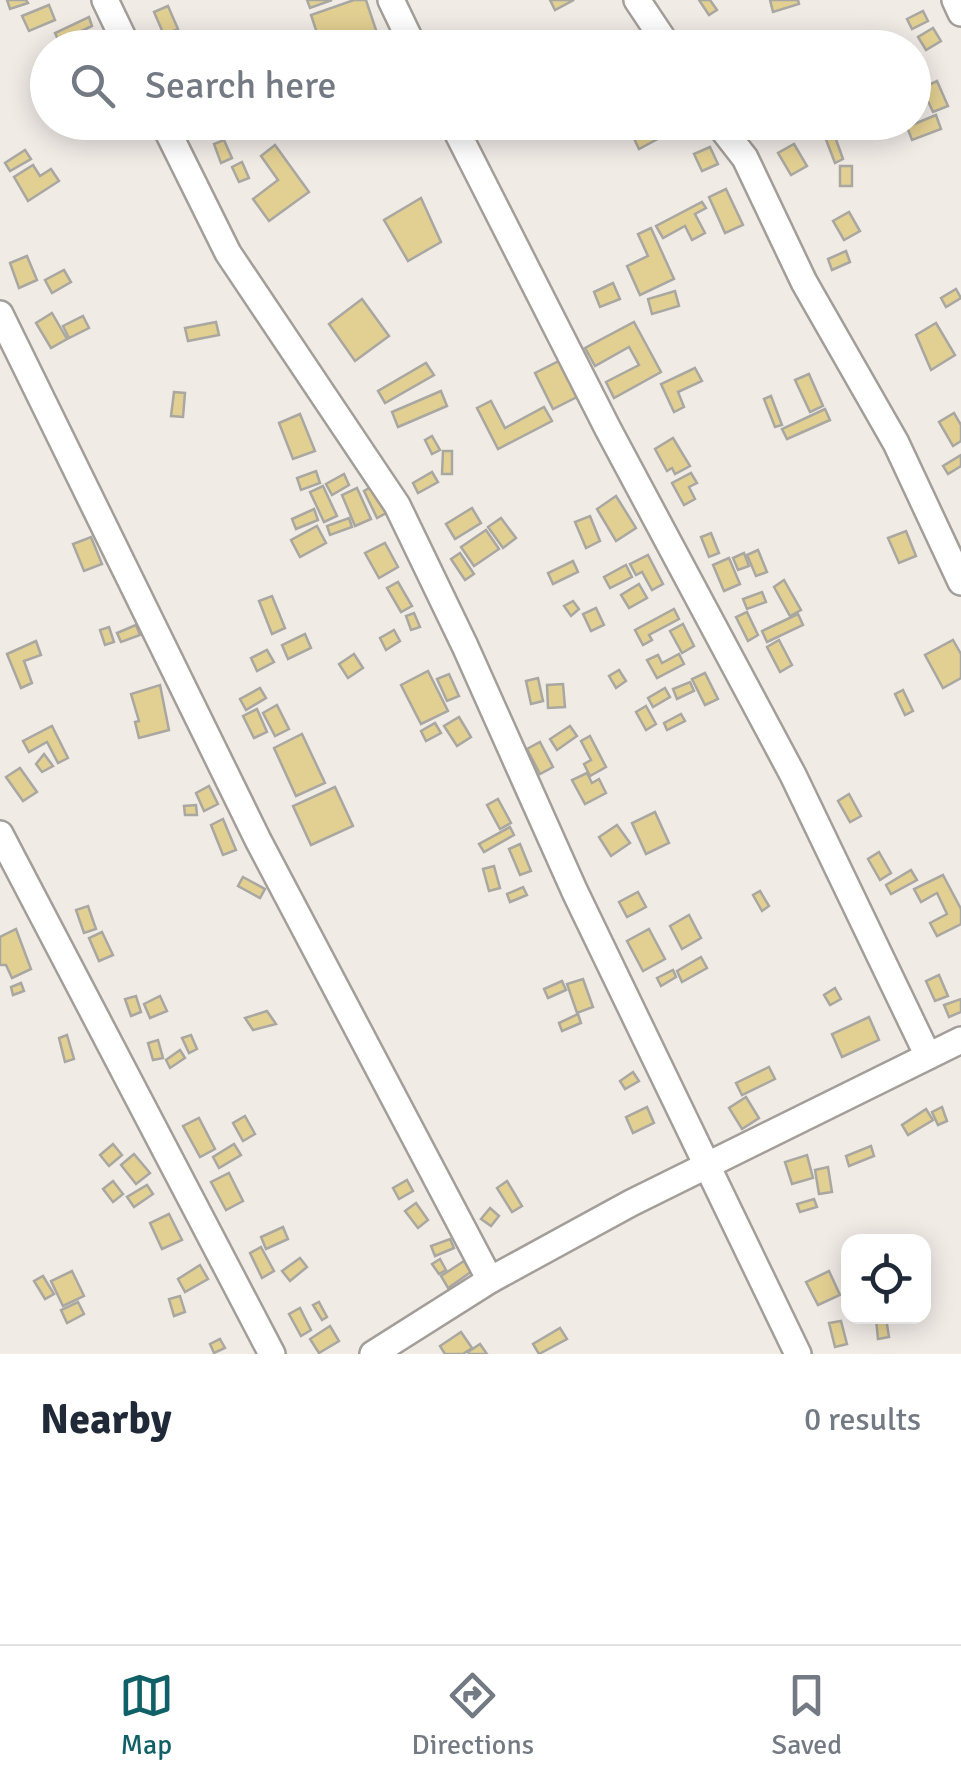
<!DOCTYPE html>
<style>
:root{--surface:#fff;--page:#f2f2f3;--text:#1f2937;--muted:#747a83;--line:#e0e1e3;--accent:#106167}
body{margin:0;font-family:Signika,sans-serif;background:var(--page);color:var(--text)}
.controls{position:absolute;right:30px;bottom:30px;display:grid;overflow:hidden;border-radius:20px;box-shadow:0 5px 25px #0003}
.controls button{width:90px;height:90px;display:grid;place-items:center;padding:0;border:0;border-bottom:2px solid var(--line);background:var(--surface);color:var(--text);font:50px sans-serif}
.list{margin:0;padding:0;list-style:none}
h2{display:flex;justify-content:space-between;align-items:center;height:130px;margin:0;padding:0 40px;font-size:42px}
h2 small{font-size:32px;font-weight:400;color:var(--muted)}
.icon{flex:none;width:55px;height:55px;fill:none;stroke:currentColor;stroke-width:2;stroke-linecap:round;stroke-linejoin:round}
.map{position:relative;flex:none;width:961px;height:1354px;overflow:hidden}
.search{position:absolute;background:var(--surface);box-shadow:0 5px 25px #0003;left:30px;right:30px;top:30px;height:110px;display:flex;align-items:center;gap:25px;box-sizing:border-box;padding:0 35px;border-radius:55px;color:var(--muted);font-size:38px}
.sheet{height:290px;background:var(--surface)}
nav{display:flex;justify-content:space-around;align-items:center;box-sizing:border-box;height:140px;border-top:2px solid var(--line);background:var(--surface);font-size:28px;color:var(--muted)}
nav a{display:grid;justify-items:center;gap:5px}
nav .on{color:var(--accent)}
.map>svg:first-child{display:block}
.building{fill:#e2cf92;stroke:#a9a7a1;stroke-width:2.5}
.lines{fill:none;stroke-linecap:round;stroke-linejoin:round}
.minor-casing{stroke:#a39e99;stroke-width:30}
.minor{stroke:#fff;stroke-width:25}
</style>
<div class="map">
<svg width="961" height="1354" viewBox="0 0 961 1354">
<rect width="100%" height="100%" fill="#f1ebe6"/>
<g class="building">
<path d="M7 0H26L28 3 10 9Z"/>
<path d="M307 0H332L310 8Z"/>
<path d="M354 0H366L377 33 337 48H322L311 15Z"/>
<path d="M550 0H574L555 10Z"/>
<path d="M699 0H710L717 10 709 15Z"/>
<path d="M770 0H798L799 4 773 12Z"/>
<path d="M49 5 55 20 29 31 22 16Z"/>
<path d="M168 6 178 29 164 35 154 12Z"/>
<path d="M923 11 928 21 912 29 907 19Z"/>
<path d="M89 17 92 26 75 34 77 38 61 46 55 33Z"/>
<path d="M933 28 941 41 926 50 918 37Z"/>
<path d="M744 37 750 48H733L731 44Z"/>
<path d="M937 81 948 106 933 112 922 88Z"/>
<path d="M936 115 941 129 912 140 907 127Z"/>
<path d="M232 122 234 126 211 136 205 123Z"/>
<path d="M626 122H658L665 135 639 149Z"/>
<path d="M834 134 843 159 835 163 825 137Z"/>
<path d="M224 140 232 158 221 163 214 144Z"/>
<path d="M794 144 807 166 791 175 778 153Z"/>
<path d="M275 145 309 192 269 221 253 199 278 180 261 156Z"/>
<path d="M710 147 718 164 702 171 694 154Z"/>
<path d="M25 150 31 159 10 171 5 163Z"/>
<path d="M242 162 249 178 239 182 232 167Z"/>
<path d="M33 165 40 176 51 169 59 181 28 201 14 177Z"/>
<rect x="840" y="166" width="12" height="20"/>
<path d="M726 189 743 225 725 233 709 197Z"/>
<path d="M421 198 441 242 408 261 384 220Z"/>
<path d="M702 202 706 208 695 214 705 233 692 240 685 226 663 238 656 226Z"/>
<path d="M849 212 860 231 844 240 833 221Z"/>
<path d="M651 228 674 279 640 295 627 266 648 256 638 234Z"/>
<path d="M846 251 850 262 832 270 828 259Z"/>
<path d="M27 256 37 280 19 288 10 263Z"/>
<path d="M64 270 71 282 52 293 45 280Z"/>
<path d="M613 283 620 299 600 307 594 292Z"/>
<path d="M956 289 961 298 946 307 941 298Z"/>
<path d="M675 291 679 306 652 314 648 299Z"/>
<path d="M362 299 389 336 355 361 329 324Z"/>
<path d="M52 313 67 339 51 348 36 323Z"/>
<path d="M83 316 89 328 69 338 63 326Z"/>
<path d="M216 322 219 335 188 341 185 328Z"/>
<path d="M634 322 661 372 614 398 606 382 639 365 629 347 595 366 585 348Z"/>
<path d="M936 323 955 355 931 370 916 335Z"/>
<path d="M559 361 577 397 553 409 535 373Z"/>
<path d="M426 363 434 375 385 403 378 391Z"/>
<path d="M695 368 702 381 678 392 684 407 674 412 661 384Z"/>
<path d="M809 374 823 406 810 412 795 380Z"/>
<path d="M441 391 447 406 398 427 392 412Z"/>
<path d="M174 392 185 393 183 417 171 416Z"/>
<path d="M771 396 782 425 775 427 764 399Z"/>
<path d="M491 401 505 428 544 407 552 421 498 449 477 408Z"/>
<path d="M825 409 830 420 787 439 782 429Z"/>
<path d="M954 413 961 425V441L953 446 939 422Z"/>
<path d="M300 414 315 451 293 459 279 423Z"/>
<path d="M432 436 440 450 432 454 425 440Z"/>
<path d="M673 438 690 466 675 474 672 468 667 471 655 449Z"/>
<path d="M443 451H452V474H442Z"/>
<path d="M961 455V466L948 474 943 466Z"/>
<path d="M316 471 320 483 301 490 297 478Z"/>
<path d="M432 472 438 482 418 493 413 483Z"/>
<path d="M691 473 697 483 689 487 695 499 684 505 672 483Z"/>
<path d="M344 474 349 485 332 495 326 484Z"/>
<path d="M376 484 390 511 377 518 364 491Z"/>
<path d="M323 486 337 516 324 522 310 492Z"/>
<path d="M357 488 371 519 355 526 342 495Z"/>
<path d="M616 496 636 528 616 541 597 509Z"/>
<path d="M472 508 481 523 455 539 446 524Z"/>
<path d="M314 509 318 520 296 529 292 519Z"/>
<path d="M590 516 600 541 586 548 575 522Z"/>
<path d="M349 518 352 527 330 535 327 526Z"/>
<path d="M501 518 516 538 503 548 488 527Z"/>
<path d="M317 526 326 543 300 557 291 540Z"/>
<path d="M486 530 499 549 474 566 461 547Z"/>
<path d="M906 531 916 556 899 563 888 538Z"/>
<path d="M711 533 719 553 709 557 701 537Z"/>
<path d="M91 537 102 564 84 571 73 544Z"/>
<path d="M385 543 398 567 379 578 365 553Z"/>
<path d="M758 550 767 572 756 576 747 555Z"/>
<path d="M460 553 474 574 465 580 451 559Z"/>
<path d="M744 553 749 566 738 570 733 558Z"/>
<path d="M648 555 663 584 652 590 642 572 636 575 630 564Z"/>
<path d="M729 558 740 584 724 591 713 565Z"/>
<path d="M573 561 578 572 553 584 548 573Z"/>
<path d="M626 565 632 577 610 588 604 577Z"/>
<path d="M784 580 801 610 790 616 774 587Z"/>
<path d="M398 582 412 606 401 612 387 588Z"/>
<path d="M639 584 647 598 629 608 621 595Z"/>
<path d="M762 592 766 602 747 609 743 599Z"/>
<path d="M272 596 285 628 272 634 259 601Z"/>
<path d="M573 601 579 609 571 616 564 606Z"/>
<path d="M596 608 604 625 591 631 583 614Z"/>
<path d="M674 609 679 619 649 635 652 640 643 645 635 630Z"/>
<path d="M747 612 758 635 748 641 736 617Z"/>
<path d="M414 613 420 627 411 630 406 616Z"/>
<path d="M798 614 803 625 767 642 762 631Z"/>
<path d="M683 624 694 646 682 653 670 631Z"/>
<path d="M136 625 140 635 121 642 117 633Z"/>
<path d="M109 627 114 642 105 645 100 630Z"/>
<path d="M394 630 400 641 386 650 380 638Z"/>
<path d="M305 634 311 648 288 659 282 645Z"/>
<path d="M779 640 792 665 780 672 767 647Z"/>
<path d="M953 640 961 654V678L943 688 925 655Z"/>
<path d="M36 641 41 655 24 661 32 683 21 688 7 654Z"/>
<path d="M267 650 274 662 257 671 251 658Z"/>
<path d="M354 654 363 668 348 678 339 664Z"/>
<path d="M679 654 684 664 657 678 647 660 658 655 662 663Z"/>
<path d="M619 670 626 681 616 688 609 676Z"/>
<path d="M428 671 448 711 421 724 401 685Z"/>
<path d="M705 673 718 699 705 705 692 679Z"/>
<path d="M449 674 459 696 447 701 437 679Z"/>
<path d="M538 678 543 701 531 704 526 681Z"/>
<path d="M690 682 694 691 677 699 673 689Z"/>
<path d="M563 684 565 707 548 708 547 685Z"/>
<path d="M160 685 169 730 139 738 135 722 139 721 131 694Z"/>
<path d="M260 688 266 698 246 710 240 699Z"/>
<path d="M665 688 670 697 653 707 648 698Z"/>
<path d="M903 690 913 711 905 715 895 694Z"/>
<path d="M277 705 289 729 275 736 263 713Z"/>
<path d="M646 706 656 724 646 730 636 712Z"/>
<path d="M257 709 267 732 254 738 243 716Z"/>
<path d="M681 714 685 721 667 730 664 723Z"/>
<path d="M459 717 471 737 457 746 444 726Z"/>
<path d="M435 723 441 733 426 741 421 731Z"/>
<path d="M52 726 68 758 58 763 47 742 29 752 23 741Z"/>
<path d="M570 726 577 736 557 750 550 739Z"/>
<path d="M302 734 325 783 296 796 274 748Z"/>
<path d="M590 736 606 767 590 776 584 764 591 760 581 741Z"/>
<path d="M540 742 553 767 540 774 527 749Z"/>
<path d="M44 754 53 766 42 772 36 764Z"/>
<path d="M20 768 37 792 23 801 6 777Z"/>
<path d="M587 773 592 783 599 779 606 793 585 804 572 780Z"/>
<path d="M209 786 218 804 204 811 196 793Z"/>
<path d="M335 787 353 826 311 845 293 806Z"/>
<path d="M849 794 861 816 850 822 838 801Z"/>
<path d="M498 799 511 823 500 829 487 805Z"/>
<path d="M196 805 197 815H185L184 806Z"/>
<path d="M655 812 669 843 646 854 632 823Z"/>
<path d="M223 819 236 850 223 855 211 825Z"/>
<path d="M617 825 630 843 611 856 599 837Z"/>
<path d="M510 827 514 835 484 852 479 844Z"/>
<path d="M520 844 531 871 520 875 509 849Z"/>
<path d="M879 852 891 873 880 880 868 859Z"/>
<path d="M494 866 500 888 489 891 483 869Z"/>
<path d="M911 870 917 880 891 894 886 885Z"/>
<path d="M943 875 961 909V924L937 936 930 923 947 914 937 893 921 902 914 889Z"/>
<path d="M243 877 265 889 260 898 238 886Z"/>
<path d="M523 887 527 895 510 902 507 894Z"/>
<path d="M760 891 769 906 762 911 753 895Z"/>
<path d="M638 892 646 907 627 917 619 902Z"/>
<path d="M88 906 96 929 84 933 76 910Z"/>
<path d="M689 915 701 938 682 949 670 926Z"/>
<path d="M16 929 31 969 12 978 6 965H0V937Z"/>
<path d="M649 929 665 959 643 971 627 941Z"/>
<path d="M102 932 113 955 99 961 89 938Z"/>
<path d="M701 957 707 968 682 982 677 971Z"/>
<path d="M673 970 676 977 661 986 657 978Z"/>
<path d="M939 975 948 996 935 1001 926 981Z"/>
<path d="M583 979 593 1007 577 1013 567 984Z"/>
<path d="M562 981 566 990 548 998 544 989Z"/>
<path d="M21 983 24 991 13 995 11 987Z"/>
<path d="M835 988 841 999 830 1005 824 995Z"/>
<path d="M136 996 141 1012 131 1016 125 999Z"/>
<path d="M160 996 167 1011 150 1018 144 1004Z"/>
<path d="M961 999V1012L949 1017 944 1005Z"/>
<path d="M267 1011 276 1024 253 1030 245 1018Z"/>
<path d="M578 1014 581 1023 562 1031 559 1023Z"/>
<path d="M869 1017 879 1040 842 1057 832 1034Z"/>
<path d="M67 1035 74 1059 65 1062 59 1038Z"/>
<path d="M191 1035 197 1049 189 1053 182 1038Z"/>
<path d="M158 1040 163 1058 153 1060 148 1043Z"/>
<path d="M180 1050 185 1058 170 1068 166 1060Z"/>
<path d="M769 1067 775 1079 742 1095 736 1083Z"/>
<path d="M633 1072 639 1081 625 1089 620 1081Z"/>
<path d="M746 1097 759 1118 742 1129 729 1108Z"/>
<path d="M647 1107 654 1123 633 1133 626 1117Z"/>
<path d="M942 1107 947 1121 938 1125 932 1112Z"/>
<path d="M926 1109 933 1120 908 1135 902 1125Z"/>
<path d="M245 1116 255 1134 243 1141 233 1123Z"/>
<path d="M199 1118 215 1149 200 1157 183 1126Z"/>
<path d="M113 1144 122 1155 109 1166 100 1155Z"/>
<path d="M234 1144 241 1155 219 1168 213 1157Z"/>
<path d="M871 1146 874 1156 849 1166 846 1156Z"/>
<path d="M134 1154 150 1173 136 1184 121 1165Z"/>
<path d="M807 1155 813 1178 792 1184 785 1162Z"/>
<path d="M828 1167 832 1192 819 1194 815 1170Z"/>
<path d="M229 1173 243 1201 226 1210 211 1182Z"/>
<path d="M407 1180 413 1191 399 1199 393 1188Z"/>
<path d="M113 1181 123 1194 113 1202 103 1189Z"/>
<path d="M507 1181 522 1206 512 1212 497 1188Z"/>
<path d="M147 1185 153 1194 134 1207 127 1197Z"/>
<path d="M814 1199 817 1207 800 1212 797 1204Z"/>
<path d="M416 1203 428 1220 418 1228 405 1211Z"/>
<path d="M490 1208 499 1216 491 1226 481 1219Z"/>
<path d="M169 1214 182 1240 162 1249 150 1223Z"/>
<path d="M283 1227 288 1239 266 1249 261 1237Z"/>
<path d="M450 1239 454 1248 435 1256 431 1246Z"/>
<path d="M261 1247 274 1271 262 1278 250 1253Z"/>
<path d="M300 1258 307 1267 290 1281 282 1271Z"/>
<path d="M440 1259 446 1270 439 1274 432 1264Z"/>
<path d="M464 1261 471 1272 448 1288 441 1276Z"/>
<path d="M200 1265 208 1279 185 1292 178 1279Z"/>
<path d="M72 1271 84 1296 63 1306 51 1281Z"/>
<path d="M829 1271 840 1295 818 1305 806 1282Z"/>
<path d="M43 1276 54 1294 45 1299 34 1281Z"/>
<path d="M180 1296 185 1312 174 1316 169 1299Z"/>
<path d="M78 1302 84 1314 67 1323 61 1310Z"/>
<path d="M319 1302 327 1317 322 1320 313 1305Z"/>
<path d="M300 1308 311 1330 301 1336 289 1314Z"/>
<path d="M886 1318 889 1337 878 1339 876 1319Z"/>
<path d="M841 1321 847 1344 835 1347 829 1323Z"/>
<path d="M330 1326 339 1341 319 1353 310 1339Z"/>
<path d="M560 1328 567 1339 539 1354 533 1344Z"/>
<path d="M461 1332 472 1348 463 1354H445L440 1346Z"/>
<path d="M220 1339 225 1348 214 1353 210 1344Z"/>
<path d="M480 1344 487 1354H469L468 1352Z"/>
</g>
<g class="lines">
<defs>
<g id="minor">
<path d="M105 0 128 48"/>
<path d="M391 0 414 48"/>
<path d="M637 0 669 48"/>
<path d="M955 0 961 13"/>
<path d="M163 122 228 253 397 505 465 646 575 892 798 1354"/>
<path d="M452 122 608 429 793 775 928 1056"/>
<path d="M717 122 745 158 804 282 896 443 961 582"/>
<path d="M0 314 258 840 490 1280"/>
<path d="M0 834 272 1354"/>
<path d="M373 1354 490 1280 631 1203 961 1040"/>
</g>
</defs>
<use href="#minor" class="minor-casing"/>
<use href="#minor" class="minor"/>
</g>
</svg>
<div class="controls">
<button><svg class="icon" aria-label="locate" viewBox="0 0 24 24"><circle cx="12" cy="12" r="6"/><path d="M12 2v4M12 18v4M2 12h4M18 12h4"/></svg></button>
</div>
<div class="search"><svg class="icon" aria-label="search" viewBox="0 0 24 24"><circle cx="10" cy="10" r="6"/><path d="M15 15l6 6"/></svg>Search here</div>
</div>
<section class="sheet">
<h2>Nearby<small>0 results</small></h2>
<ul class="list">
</ul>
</section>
<nav>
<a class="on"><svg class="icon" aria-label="map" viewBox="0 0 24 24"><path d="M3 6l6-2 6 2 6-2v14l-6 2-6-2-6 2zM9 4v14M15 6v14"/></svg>Map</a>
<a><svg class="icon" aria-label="directions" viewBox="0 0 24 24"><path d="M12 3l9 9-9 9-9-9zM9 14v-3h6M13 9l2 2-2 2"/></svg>Directions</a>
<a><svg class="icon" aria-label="saved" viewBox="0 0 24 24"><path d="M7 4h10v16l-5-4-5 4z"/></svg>Saved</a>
</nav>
